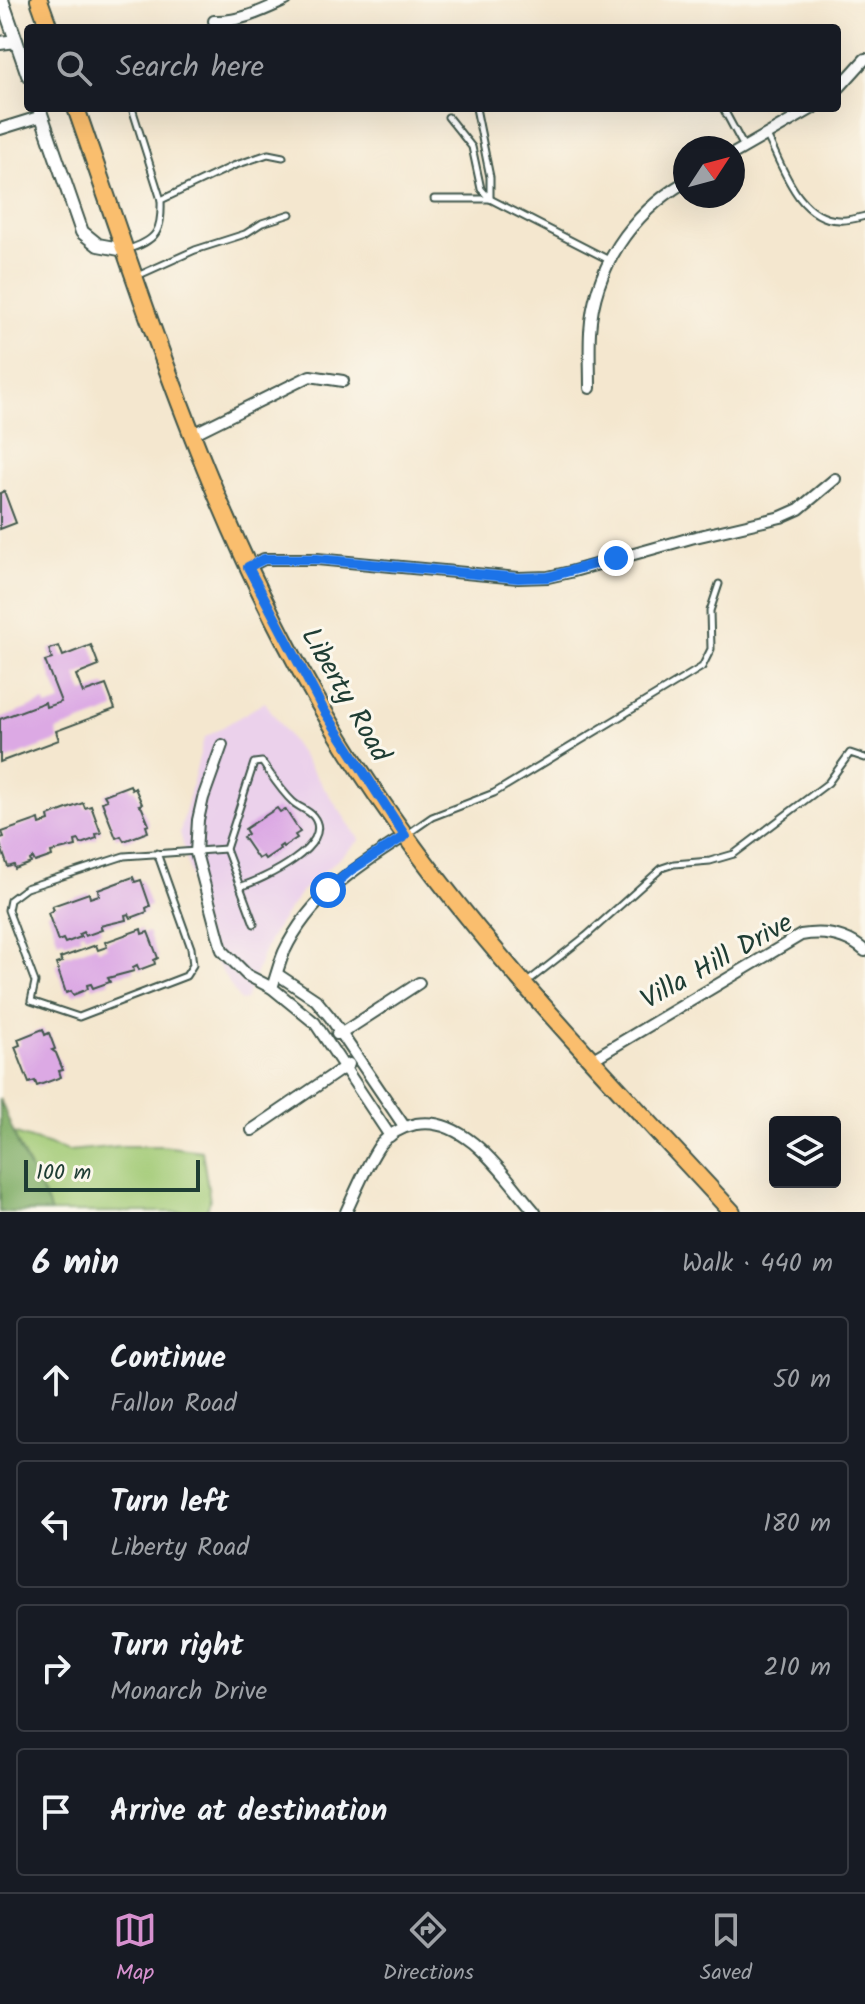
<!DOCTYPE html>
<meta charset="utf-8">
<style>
:root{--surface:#171b24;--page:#242831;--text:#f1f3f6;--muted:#9ea1a6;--line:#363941;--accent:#d690ce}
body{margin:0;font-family:Kalam,sans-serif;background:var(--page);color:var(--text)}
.controls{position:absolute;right:24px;bottom:24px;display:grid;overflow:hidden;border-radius:8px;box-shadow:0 8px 32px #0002}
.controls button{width:72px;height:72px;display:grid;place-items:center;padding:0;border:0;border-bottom:2px solid var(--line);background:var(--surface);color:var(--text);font:40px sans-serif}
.compass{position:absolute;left:673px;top:136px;width:72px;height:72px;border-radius:50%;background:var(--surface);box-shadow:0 8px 32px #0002;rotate:54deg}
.scale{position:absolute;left:24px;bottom:20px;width:176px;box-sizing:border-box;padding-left:8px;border:4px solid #1f3d34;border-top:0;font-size:22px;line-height:28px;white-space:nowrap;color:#1f3d34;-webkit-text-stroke:6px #fbf7ec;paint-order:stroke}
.stop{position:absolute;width:24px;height:24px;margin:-18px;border:6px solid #1a73e8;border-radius:50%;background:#fff}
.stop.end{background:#1a73e8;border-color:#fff;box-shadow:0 2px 8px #0008}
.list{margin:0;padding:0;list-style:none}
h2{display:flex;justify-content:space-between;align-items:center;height:104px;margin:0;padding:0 32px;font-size:34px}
h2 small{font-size:26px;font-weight:400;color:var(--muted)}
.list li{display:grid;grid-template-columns:52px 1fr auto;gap:24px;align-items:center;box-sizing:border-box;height:128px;margin:0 16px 16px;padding:0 16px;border:2px solid var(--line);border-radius:8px}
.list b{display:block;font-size:30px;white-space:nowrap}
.list p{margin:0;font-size:26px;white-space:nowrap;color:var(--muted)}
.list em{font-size:26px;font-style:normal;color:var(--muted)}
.icon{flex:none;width:44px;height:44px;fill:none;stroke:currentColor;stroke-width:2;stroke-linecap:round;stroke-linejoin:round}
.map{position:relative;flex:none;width:865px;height:1212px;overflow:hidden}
.search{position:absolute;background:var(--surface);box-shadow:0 8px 32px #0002;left:24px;right:24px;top:24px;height:88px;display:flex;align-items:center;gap:20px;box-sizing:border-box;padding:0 28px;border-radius:8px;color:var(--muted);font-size:30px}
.sheet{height:680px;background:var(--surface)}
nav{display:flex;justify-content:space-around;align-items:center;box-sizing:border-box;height:112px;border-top:2px solid var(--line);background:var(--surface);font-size:22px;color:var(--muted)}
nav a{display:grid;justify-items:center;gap:4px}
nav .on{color:var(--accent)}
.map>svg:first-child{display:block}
.built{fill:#ebd1eb}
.green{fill:#a2ca76;stroke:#608455;stroke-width:2}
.forest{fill:#81ae67;stroke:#50764e;stroke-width:2}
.building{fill:#dca9e4}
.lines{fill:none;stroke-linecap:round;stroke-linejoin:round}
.service-casing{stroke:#3f564b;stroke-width:9}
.minor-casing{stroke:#3f564b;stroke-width:14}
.tertiary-casing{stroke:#3f564b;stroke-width:16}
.primary-casing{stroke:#3f564b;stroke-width:20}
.service{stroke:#fff;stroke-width:5}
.minor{stroke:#fff;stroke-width:10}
.tertiary{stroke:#fff;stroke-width:12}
.primary{stroke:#fabe6e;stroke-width:16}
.route{stroke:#1a73e8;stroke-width:10}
.labels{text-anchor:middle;stroke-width:6;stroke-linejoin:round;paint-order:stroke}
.street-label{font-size:28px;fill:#1f3d34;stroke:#fbf7ec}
</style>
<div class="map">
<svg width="865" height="1212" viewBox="0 0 865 1212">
<rect width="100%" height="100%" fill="#fbf7ec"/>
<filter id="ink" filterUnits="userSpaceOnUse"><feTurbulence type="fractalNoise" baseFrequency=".0125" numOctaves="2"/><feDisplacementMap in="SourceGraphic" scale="16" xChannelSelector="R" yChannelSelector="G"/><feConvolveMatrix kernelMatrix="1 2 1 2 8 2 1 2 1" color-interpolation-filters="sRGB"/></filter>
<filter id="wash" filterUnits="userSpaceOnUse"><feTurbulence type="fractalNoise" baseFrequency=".006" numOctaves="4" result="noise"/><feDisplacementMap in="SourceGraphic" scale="32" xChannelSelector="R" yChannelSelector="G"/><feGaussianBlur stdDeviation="1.8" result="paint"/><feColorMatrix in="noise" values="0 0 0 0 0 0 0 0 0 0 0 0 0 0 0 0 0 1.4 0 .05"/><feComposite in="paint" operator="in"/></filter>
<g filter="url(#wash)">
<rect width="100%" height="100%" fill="#f4e7cf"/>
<path class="built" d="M265 702 360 840 302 891 279 923 265 949 246 1000 240 1001 208 949 180 832 204 738Z"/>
<path class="green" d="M13 1133 68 1151 121 1146H162L202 1151 210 1201 206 1212H50Z"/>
<path class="forest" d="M0 1099 21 1152 48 1204 50 1212H0Z"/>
<g id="blocks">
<g class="building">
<path d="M4 491 16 523 0 529V493Z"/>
<path d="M91 645 99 666 76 675 83 693 106 685 115 709 56 731 59 740 0 762V719L45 702 46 707 61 702 45 661 52 659 49 649 59 646 63 656Z"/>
<path d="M130 785 132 790 135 788 142 804 139 805 142 808 149 825 146 826 148 832 124 841 121 836 116 838 102 802 107 800 104 795Z"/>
<path d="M83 803 85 808 91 806 101 833 96 834 97 838 81 844 79 840 75 841 76 846 51 852 52 856 35 862 33 858 30 860 31 863 15 869 14 865 8 867 0 844V838L4 837 2 832 39 819 40 824 49 821 48 816Z"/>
<path d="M277 808 280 812 285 809 300 832 295 835 297 838 283 847 282 845 279 847 280 849 265 859 263 856 258 859 243 837 248 834 245 829Z"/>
<path d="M133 877 135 882 141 880 150 906 146 908 147 912 131 918 129 914 125 915 126 920 100 926 102 930 85 936 83 932 79 934 81 937 65 943 63 939 58 941 48 913 54 910 52 906 89 893 90 898 99 895 98 890Z"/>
<path d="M141 929 142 934 148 932 158 958 154 960 155 964 139 970 137 965 133 967 134 971 108 978 110 982 93 988 91 984 87 985 88 989 73 995 71 991 66 993 56 964 62 962 60 958 96 945 98 950 107 947 105 942Z"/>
<path d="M43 1029 45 1035 49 1033 55 1049 52 1050 56 1053 63 1070 59 1071 61 1077 37 1086 35 1081 29 1083 15 1047 20 1045 18 1039Z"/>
</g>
</g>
</g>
<g filter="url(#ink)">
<use href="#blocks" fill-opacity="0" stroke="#3f564b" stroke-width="2"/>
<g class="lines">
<defs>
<g id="service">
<path d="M132 108 161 200"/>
<path d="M476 108 490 177V198"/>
<path d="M723 108 744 147"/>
<path d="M448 117 472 147 481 189 490 199 609 260"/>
<path d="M767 136C783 167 798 219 839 220 848 221 857 218 865 216"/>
<path d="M434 199H489"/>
<path d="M126 250C157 240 162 232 161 200L233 166 268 154 283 157"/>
<path d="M135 277 195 250 245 234 262 223 290 214"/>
<path d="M409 833 432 817 494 793 702 667 711 649 710 611 719 584"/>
<path d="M157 853 191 948 193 965 186 976 79 1017 31 1001 35 982 8 910 10 900 26 888 124 856 226 849"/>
<path d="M242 886C262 880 337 845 313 816 308 810 298 807 293 802 280 790 272 776 262 762L254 763 226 849 254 924"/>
<path d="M526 983 586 936 662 868 674 864 710 861 734 854 828 783 850 753 865 758"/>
</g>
<g id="minor">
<path d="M214 21C240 22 262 11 286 0"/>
<path d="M837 90 865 59"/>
<path d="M0 129 42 116"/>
<path d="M733 154 813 108"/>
<path d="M590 388C590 369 589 350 590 332 594 268 631 214 685 182"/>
<path d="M191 435 310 376 343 381"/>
<path d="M248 567 264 559H317L518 578 548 577 570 572 691 538 781 517 799 509 835 479"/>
<path d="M222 745 203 798 198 820 196 853 222 950 247 975 272 988 315 1023 390 1136"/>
<path d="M277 974 316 1000 330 1017 404 1126"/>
<path d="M272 988C276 976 279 964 284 952 310 897 356 867 405 836"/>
<path d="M337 1034 342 1033 419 983"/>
<path d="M593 1059 801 935C825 931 847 935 865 951"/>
<path d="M252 1130 349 1064"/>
<path d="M346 1212C356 1191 366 1165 380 1145 389 1134 403 1127 416 1124 467 1115 506 1179 535 1212"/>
</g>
<g id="tertiary">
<path d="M2 0 28 75"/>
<path d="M0 43 16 41"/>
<path d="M39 108 82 232 98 245 125 250"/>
</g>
<g id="primary">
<path d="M39 0 49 28"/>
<path d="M76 108C151 324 219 544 341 740 448 914 594 1062 732 1212"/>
</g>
</defs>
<use href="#service" class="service-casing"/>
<use href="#minor" class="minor-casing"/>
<use href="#tertiary" class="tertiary-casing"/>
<use href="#primary" class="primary-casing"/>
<use href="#service" class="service"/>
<use href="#minor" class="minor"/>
<use href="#tertiary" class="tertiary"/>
<use href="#primary" class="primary"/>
</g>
</g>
<g class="lines" filter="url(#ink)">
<path class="route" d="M328 890 351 870 405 836 323 709 248 567 264 559H317L518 578 548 577 616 558"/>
</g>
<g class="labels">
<g class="street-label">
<text transform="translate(347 694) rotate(60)" y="10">Liberty Road</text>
<text transform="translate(716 960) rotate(-29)" y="10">Villa Hill Drive</text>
</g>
</g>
</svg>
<div class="controls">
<button><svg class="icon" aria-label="layers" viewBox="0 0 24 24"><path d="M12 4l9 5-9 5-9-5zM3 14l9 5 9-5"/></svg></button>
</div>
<svg class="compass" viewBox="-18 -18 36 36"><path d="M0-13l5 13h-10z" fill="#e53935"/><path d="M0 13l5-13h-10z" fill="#9ea1a6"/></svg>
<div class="scale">100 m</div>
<div class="stop" style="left:328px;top:890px"></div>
<div class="stop end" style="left:616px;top:558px"></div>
<div class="search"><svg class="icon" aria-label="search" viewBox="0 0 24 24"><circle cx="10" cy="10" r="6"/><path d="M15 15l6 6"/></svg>Search here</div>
</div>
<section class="sheet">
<h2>6 min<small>Walk · 440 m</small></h2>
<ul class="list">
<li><svg class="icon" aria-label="ahead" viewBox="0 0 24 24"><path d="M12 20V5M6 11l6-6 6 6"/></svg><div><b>Continue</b><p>Fallon Road</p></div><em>50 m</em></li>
<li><svg class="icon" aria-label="left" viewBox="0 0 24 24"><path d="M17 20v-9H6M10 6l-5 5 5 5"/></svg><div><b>Turn left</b><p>Liberty Road</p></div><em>180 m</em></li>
<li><svg class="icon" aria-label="right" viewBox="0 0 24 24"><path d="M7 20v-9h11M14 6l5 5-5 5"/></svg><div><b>Turn right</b><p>Monarch Drive</p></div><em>210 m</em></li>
<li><svg class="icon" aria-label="arrive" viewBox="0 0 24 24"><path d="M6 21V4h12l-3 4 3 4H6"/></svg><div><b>Arrive at destination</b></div></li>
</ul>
</section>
<nav>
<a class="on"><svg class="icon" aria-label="map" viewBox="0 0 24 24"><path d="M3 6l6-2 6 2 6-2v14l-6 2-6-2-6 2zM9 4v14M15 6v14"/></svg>Map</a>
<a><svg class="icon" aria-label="directions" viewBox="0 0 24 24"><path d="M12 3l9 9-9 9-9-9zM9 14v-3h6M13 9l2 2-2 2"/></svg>Directions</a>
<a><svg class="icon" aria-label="saved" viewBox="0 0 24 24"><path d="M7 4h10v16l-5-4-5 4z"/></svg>Saved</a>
</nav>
